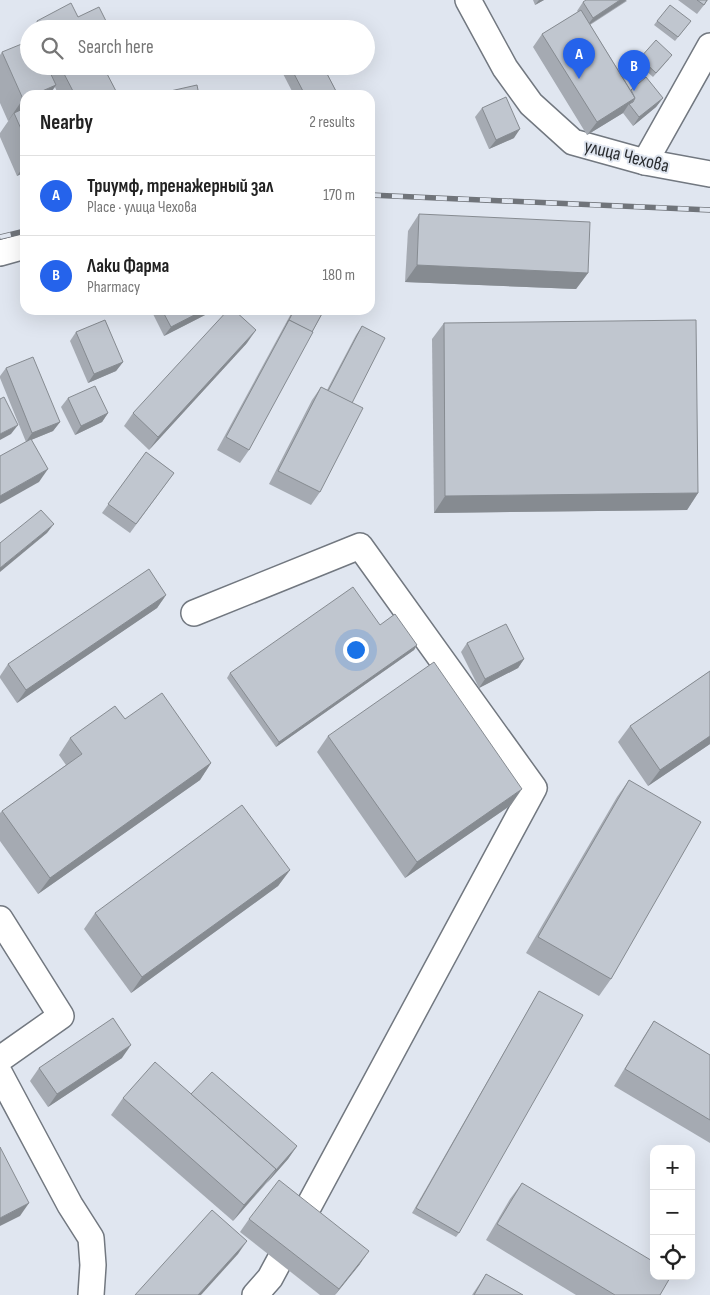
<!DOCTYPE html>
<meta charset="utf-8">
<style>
:root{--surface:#fff;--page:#f2f2f2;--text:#222;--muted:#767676;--line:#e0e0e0;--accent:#2563eb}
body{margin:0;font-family:"Sofia Sans Condensed",sans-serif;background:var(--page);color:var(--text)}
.controls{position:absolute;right:15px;bottom:15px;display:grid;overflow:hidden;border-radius:10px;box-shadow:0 5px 20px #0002}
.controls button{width:45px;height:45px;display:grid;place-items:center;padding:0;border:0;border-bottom:1px solid var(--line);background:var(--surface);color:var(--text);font:25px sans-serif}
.you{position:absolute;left:355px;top:649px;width:18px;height:18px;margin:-12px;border:4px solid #fff;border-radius:50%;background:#1a73e8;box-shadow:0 0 0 8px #1a73e833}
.badge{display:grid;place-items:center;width:32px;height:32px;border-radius:50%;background:var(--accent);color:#fff;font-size:16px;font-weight:700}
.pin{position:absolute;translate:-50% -41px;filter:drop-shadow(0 1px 2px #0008)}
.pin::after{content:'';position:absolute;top:26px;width:18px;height:15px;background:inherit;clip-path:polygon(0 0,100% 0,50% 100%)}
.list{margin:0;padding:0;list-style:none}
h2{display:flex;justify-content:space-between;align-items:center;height:65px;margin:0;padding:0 20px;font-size:21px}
h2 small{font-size:16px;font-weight:400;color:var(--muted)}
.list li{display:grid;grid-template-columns:32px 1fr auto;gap:15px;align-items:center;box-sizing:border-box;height:80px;padding:0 20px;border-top:1px solid var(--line)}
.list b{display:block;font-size:19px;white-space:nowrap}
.list p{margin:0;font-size:16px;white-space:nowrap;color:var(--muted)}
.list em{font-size:16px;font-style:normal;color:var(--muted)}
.icon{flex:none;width:28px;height:28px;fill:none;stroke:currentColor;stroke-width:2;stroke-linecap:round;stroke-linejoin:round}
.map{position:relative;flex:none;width:710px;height:1295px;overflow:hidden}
.search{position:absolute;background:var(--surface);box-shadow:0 5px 20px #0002;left:20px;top:20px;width:355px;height:55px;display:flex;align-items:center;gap:12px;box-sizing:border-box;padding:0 18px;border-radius:28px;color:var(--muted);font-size:19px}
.panel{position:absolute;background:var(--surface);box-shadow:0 5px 20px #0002;left:20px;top:90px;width:355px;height:225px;border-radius:15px}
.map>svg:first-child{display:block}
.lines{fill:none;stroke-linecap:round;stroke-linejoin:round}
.minor-casing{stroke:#727880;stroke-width:28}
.minor{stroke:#fff;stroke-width:25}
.rail-casing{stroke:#70747a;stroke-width:5.5}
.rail{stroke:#e0e6f0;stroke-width:4;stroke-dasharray:11;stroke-linecap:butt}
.wall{fill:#a5aab2}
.shaded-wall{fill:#868b91}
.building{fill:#c0c6cf;stroke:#868b91}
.labels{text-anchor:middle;stroke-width:4;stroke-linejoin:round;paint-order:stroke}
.street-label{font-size:19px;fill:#292c2f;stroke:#e0e6f0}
</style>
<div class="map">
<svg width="710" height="1295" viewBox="0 0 710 1295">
<rect width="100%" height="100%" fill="#e0e6f0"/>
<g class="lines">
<defs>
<g id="minor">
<path d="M468 0 505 68 531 104 573 142 645 162 710 174"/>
<path d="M645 162 710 46"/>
<path d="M0 253 25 246"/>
<path d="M194 613 360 546 534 788 270 1278 255 1295"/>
<path d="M0 919 61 1016 0 1059"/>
<path d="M0 1074 70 1205 91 1238 93 1265 91 1295"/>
</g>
</defs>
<use href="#minor" class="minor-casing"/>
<use href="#minor" class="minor"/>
<defs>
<g id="rail">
<path d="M370 195 710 210"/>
<path d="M0 237 25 231"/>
</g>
</defs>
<use href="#rail" class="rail-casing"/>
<use href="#rail" class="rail"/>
</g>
<g class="wall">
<path d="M533 0H544L535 5Z"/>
<path d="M678 0H708L697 14Z"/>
<path d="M627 1 590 25 631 90 663 98 656 107 633 126 623 113 587 135 533 47 542 34 578 12 577 11 583 2Z"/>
<path d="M78 17 110 29H31L37 21Z"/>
<path d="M657 21H691L675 41 654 25Z"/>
<path d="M2 52 29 66H114L105 71 118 95H56L58 94 55 87 49 95H25V172L17 176 0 137V133L9 120 8 121 0 103V55Z"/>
<path d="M640 58 669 59 653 77 636 62Z"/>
<path d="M281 66H323L338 95H294L280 68Z"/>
<path d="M482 108 514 138 489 149 475 117Z"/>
<path d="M419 214 588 273 576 289 405 282 408 231Z"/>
<path d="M151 310H210L207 314 164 336Z"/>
<path d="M257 310H265L262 314Z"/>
<path d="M293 310H324L249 450 240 463 217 450Z"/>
<path d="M444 323 698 493 687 510 434 513 432 339Z"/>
<path d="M362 326 352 403 320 492 311 505 269 484 312 400 321 387 327 390 356 335Z"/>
<path d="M76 332 123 362 116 371 88 383 70 341Z"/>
<path d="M247 343 149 450 124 426 133 413Z"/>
<path d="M6 368 60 422 53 431 31 440 39 482 26 442 0 378V376Z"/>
<path d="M68 398 108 413 102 422 75 435 61 407Z"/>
<path d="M146 452 174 473 130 533 102 513Z"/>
<path d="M166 595 157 608 17 703 0 678V676L8 664Z"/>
<path d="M380 625 417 645 414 650 276 747 227 678 230 673Z"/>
<path d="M467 643 524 659 518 668 479 688 461 652Z"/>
<path d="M710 671V744L648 786 618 742 630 726Z"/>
<path d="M125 719 211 763 200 780 38 894 0 841V813L2 811 66 765 59 755 70 738Z"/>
<path d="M328 736 511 805 405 878 317 752Z"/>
<path d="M629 780 611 979 599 996 526 953 617 797Z"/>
<path d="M290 870 278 886 131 993 84 929 95 913Z"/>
<path d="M539 991 459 1233 456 1237 412 1213Z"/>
<path d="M654 1021 710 1055V1143L614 1086 643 1038Z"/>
<path d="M122 1058 48 1107 30 1081 39 1068Z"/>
<path d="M191 1094 297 1146 288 1159 233 1221 111 1115 123 1098Z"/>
<path d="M522 1183 660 1295H576L486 1240 510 1199Z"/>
<path d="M249 1219 360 1264 335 1295H320L240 1232Z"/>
<path d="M486 1274 523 1295H472Z"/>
</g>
<g class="shaded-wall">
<path d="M539 0H544L535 5Z"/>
<path d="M620 0H627L587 26 593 18Z"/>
<path d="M100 66H114L93 77Z"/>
<path d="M56 85 49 95H33Z"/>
<path d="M25 98V113H14L9 120 8 121 23 99Z"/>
<path d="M635 98 630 105 629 104 623 113 587 135 597 122Z"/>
<path d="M663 98 656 107 633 126 639 117Z"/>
<path d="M520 129 514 138 489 149 496 140Z"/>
<path d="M25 164V172L17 176Z"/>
<path d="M417 265 588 273 576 289 405 282Z"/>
<path d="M204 310H210L207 314 164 336 171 327Z"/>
<path d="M256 330 247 343 149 450 158 437Z"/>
<path d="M123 362 116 371 88 383 94 374Z"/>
<path d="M108 413 102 422 75 435 81 426Z"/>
<path d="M60 422 53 431 26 442 32 433Z"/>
<path d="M18 425 11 434 0 440V434Z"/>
<path d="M48 469 39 482 0 504V496Z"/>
<path d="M698 493 687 510 434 513 445 496Z"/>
<path d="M54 524 47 533 0 572V568Z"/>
<path d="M166 595 157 608 17 703 26 690Z"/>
<path d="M417 645 414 650 276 747 279 742Z"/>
<path d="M524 659 518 668 479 688 485 679Z"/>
<path d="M710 736V744L648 786 660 770Z"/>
<path d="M211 763 200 780 38 894 50 878Z"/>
<path d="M522 789 511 805 405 878 417 862Z"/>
<path d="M290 870 278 886 131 993 142 977Z"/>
<path d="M131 1045 122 1058 48 1107 57 1094Z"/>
<path d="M297 1146 288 1159 267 1183 276 1170Z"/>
<path d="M276 1169 264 1185 233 1221 244 1205Z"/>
<path d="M29 1203 20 1216 0 1226V1218Z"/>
<path d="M247 1241 238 1254 201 1295H198Z"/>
<path d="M369 1251 360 1264 335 1295 339 1289Z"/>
</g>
<g class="building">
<path d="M586 0H620L593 18 583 2Z"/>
<path d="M697 0H707L704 5Z"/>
<path d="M71 3 78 17 99 7 110 29H41L37 21Z"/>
<path d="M670 5 691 21 678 37 657 21Z"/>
<path d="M581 10 635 98 597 122 542 34Z"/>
<path d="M656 40 672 55 656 73 640 58Z"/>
<path d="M29 41V66H47L56 85 33 95H25V98L23 99 2 52Z"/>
<path d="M60 66H103L118 95H75Z"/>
<path d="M290 66H323L338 95H305Z"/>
<path d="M646 77 663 98 639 117 629 104 633 102 635 98 631 90Z"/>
<path d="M197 85 199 95H157V94Z"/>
<path d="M255 93V95H247Z"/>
<path d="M506 97 520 129 496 140 482 108Z"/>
<path d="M25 108V138L14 113Z"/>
<path d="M419 214 590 222 588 273 417 265Z"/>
<path d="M162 310H204L171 327Z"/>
<path d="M228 310H234L256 330 158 437 133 413Z"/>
<path d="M294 310H324L312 332 289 320 287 324Z"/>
<path d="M105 320 123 362 94 374 76 332Z"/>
<path d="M289 320 313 332 249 450 226 437Z"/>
<path d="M696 320 698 493 445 496 444 323Z"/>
<path d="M362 326 385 338 352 403 328 391Z"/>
<path d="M33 357 60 422 32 433 6 368Z"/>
<path d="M95 386 108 413 81 426 68 398Z"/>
<path d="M321 387 363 408 320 492 278 471Z"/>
<path d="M4 397 18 425 0 434V399Z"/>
<path d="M31 439 48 469 0 496V456Z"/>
<path d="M146 452 174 473 136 524 108 504Z"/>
<path d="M41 510 54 524 0 568V543Z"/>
<path d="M149 569 166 595 26 690 8 664Z"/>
<path d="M353 587 380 625 395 614 417 645 279 742 230 673Z"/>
<path d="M506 624 524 659 485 679 467 643Z"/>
<path d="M434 662 522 789 417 862 328 736Z"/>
<path d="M710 671V736L660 770 630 726Z"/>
<path d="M162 693 211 763 50 878 2 811 82 754 70 738 115 706 125 719Z"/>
<path d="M629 780 701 822 611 979 538 937Z"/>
<path d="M242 805 290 870 142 977 95 913Z"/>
<path d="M539 991 583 1015 459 1233 416 1208Z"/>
<path d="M113 1018 131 1045 57 1094 39 1068Z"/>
<path d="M654 1021 710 1055V1120L625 1069Z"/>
<path d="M155 1062 276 1169 244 1205 123 1098Z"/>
<path d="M212 1072 297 1146 276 1170H275L276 1169 191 1094Z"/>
<path d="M0 1147 29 1203 0 1218Z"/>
<path d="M279 1180 369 1251 339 1289 249 1219Z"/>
<path d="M522 1183 654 1262V1276H671L660 1295H615L497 1224Z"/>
<path d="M212 1210 247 1241 198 1295H135Z"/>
<path d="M486 1274 523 1295H474Z"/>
</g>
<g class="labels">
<g class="street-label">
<text transform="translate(627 155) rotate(14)" y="7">улица Чехова</text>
</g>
</g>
</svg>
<div class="controls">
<button>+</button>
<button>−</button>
<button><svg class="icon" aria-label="locate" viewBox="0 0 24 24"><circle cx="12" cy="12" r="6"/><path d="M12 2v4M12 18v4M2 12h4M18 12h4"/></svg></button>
</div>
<div class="you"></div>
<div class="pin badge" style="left:579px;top:79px">A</div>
<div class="pin badge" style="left:634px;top:91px">B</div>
<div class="search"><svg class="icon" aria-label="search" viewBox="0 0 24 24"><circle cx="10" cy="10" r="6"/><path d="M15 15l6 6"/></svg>Search here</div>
<section class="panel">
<h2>Nearby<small>2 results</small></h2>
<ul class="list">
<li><span class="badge">A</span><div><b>Триумф, тренажерный зал</b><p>Place · улица Чехова</p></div><em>170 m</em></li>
<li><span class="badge">B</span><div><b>Лаки Фарма</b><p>Pharmacy</p></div><em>180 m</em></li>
</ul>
</section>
</div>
